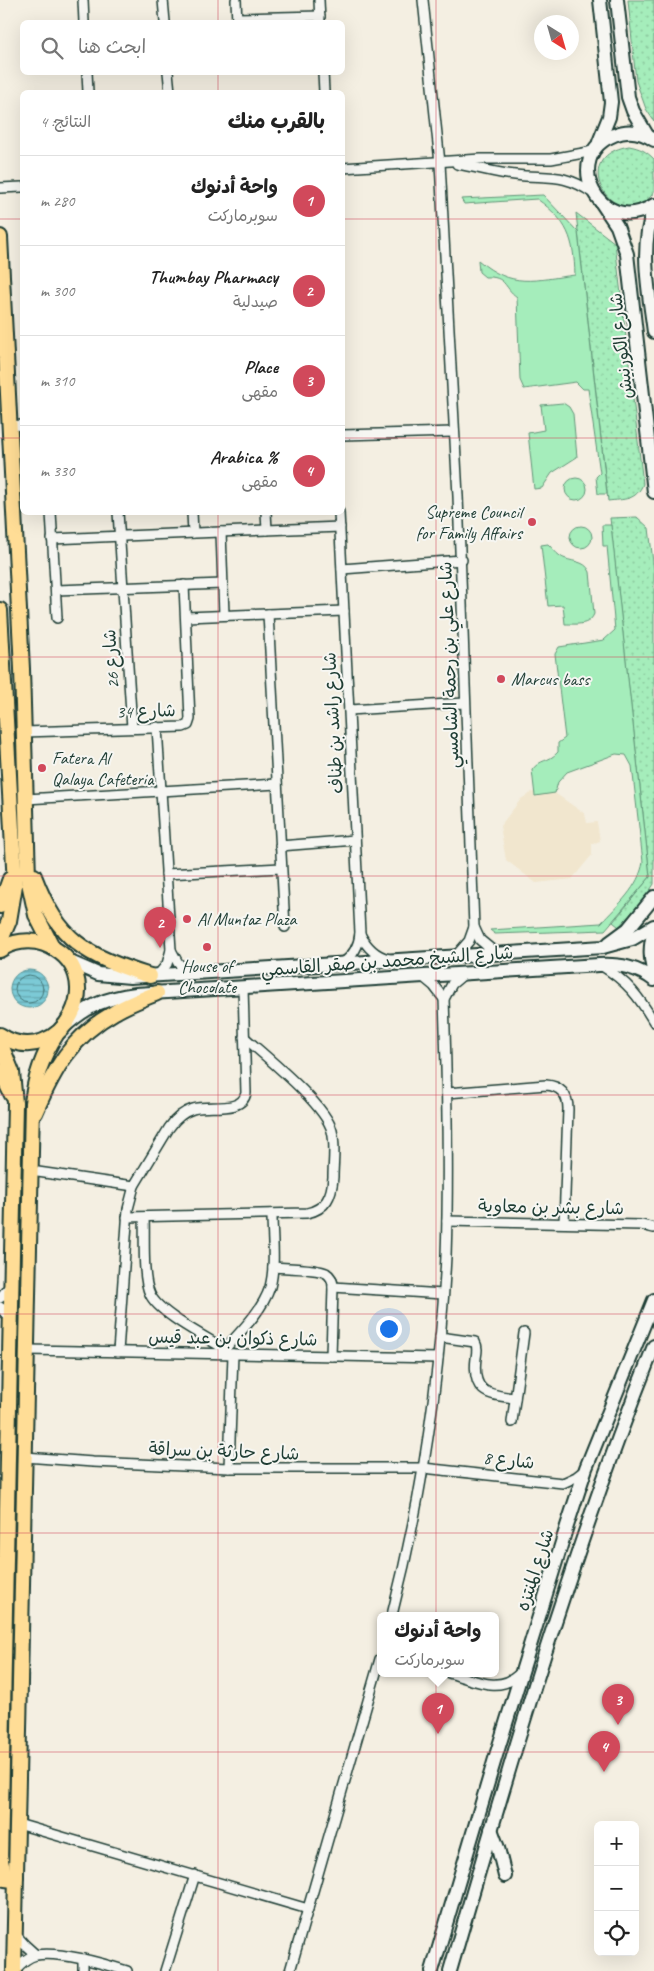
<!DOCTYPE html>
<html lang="ar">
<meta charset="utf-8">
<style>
:root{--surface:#fff;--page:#f2f2f2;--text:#222;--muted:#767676;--line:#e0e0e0;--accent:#d1495b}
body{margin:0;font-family:Caveat,"Playpen Sans Arabic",sans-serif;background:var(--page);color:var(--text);direction:rtl}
.controls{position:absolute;right:15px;bottom:15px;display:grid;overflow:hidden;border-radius:8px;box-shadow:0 5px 20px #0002}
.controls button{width:45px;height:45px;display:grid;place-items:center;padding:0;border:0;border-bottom:1px solid var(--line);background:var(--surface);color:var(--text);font:25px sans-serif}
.compass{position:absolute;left:534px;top:15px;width:45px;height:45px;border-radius:50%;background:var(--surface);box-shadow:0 5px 20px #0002;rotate:143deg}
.you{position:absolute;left:388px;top:1328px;width:18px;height:18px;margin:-12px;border:4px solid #fff;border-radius:50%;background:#1a73e8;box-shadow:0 0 0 8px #1a73e833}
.badge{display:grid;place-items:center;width:32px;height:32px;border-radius:50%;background:var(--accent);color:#fff;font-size:16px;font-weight:700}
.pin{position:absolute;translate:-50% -41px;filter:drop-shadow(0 1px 2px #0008)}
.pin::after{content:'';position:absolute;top:26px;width:18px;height:15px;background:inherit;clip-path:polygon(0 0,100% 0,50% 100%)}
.popup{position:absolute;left:377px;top:1612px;width:122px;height:65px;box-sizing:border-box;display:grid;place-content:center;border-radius:8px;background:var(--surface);filter:drop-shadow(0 1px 4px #0005);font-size:16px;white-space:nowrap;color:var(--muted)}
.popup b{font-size:19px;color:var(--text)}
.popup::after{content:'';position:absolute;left:50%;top:100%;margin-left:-10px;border:10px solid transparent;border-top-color:var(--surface)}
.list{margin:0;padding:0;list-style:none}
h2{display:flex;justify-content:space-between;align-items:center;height:65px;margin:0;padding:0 20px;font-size:21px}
h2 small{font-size:16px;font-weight:400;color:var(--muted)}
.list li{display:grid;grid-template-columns:32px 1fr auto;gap:15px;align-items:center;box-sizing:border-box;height:90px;padding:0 20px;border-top:1px solid var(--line)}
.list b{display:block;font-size:19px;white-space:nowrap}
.list p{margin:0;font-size:16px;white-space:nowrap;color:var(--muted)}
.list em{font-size:16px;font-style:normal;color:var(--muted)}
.icon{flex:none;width:28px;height:28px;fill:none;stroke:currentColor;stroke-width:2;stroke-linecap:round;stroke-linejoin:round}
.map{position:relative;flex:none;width:654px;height:1971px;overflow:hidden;direction:ltr}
.search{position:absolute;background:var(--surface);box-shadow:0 5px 20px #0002;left:20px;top:20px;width:325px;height:55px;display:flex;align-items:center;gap:12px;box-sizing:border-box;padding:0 18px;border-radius:8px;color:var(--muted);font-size:19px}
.panel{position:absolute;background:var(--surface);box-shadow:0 5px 20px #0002;left:20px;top:90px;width:325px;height:425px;border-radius:8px;direction:rtl}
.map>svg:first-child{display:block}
.built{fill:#f1e6ce}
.grass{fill:url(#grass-dots);stroke:#629578}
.park{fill:#a5edbb;stroke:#629578}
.water{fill:url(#water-rules);stroke:#569295}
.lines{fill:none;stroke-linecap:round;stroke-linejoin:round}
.shore{stroke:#447575;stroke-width:1}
.minor-casing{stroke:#1f3d34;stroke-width:12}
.secondary-casing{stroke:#1f3d34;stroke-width:16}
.primary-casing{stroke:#1f3d34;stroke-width:18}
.minor{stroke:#f6f6f2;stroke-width:9}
.secondary{stroke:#f6f6f2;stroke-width:12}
.primary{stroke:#ffdd96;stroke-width:14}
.grid{fill:none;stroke:#d1495b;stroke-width:1;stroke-opacity:0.55}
.poi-dot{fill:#d1495b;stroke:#f6f6f2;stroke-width:2}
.labels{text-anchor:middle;stroke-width:4;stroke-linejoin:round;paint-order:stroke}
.street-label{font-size:18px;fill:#1f3d34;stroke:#f6f6f2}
.poi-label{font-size:18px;fill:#1f3d34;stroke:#f6f6f2;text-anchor:start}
</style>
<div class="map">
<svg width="654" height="1971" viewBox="0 0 654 1971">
<defs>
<pattern id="grass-dots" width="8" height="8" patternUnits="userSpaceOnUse" patternTransform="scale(1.25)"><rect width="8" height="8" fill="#a5edbb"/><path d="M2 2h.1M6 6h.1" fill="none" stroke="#8ecca1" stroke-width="1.8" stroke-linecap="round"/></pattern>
<pattern id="water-rules" width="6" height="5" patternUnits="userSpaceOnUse" patternTransform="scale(1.25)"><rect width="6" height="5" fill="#7bcad6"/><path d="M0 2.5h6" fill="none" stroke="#64a5ae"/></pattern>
</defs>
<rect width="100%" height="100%" fill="#f4efe2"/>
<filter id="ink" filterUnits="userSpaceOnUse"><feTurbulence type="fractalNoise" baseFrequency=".02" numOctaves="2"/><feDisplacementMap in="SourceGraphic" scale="10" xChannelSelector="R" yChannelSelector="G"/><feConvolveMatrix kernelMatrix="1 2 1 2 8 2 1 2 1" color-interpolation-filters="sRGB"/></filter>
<g filter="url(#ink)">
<path class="built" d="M549 789 585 814 587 823 597 822 600 841 592 844V855L572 879 536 883 506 860 500 826 521 799 532 792Z"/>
<g class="grass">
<path d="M628 0H654V121L646 109 636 81Z"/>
<path d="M629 146C640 148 646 151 654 159V192C622 241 561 158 629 146Z"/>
<path d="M576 213 615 243 643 484C636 501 624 499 608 501Z"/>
<path d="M637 517 649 528 654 571V884L645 898 619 927 613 922 650 877 610 518Z"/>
</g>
<g class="park">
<path d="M543 195 578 232 607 494H598L596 477 600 473 588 389H583L576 382 524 389 520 380 517 297C503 287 507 276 485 277L479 272 478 260C512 289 534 280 575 275 574 239 568 221 537 199L464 204 461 199Z"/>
<path d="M563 403 569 407 573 414 577 457 552 473 542 488 534 489 528 433 544 430 541 405Z"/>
<circle cx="576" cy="489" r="11"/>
<path d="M602 525H611L650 877 605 930 495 934 490 930 601 923C618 905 639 887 643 862L632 766 626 755 616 754 567 772 558 782 555 793 535 796 532 770C541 758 548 763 558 752V743L565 738 555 654 559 647 604 640 615 630 607 546H603Z"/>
<circle cx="581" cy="537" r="11"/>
<path d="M548 544C552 548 556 553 560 556 570 563 585 559 590 572L594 614C589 626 577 624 565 624L563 605 548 606 541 545Z"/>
</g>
<circle class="water" cx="29" cy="989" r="19"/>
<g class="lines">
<circle class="shore" cx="29" cy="989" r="14"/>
<defs>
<g id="minor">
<path d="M83 0 84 22"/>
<path d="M163 0 165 22"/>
<path d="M236 0 237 22"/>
<path d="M319 0 320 22"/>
<path d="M423 0 440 163 458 496 474 927 480 940 497 954"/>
<path d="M237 18 320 16"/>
<path d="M87 72 88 92"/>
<path d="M168 72 170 92"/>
<path d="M323 72 324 92"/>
<path d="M457 164C477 167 495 173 515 175 548 179 563 172 593 193"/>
<path d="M342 168 481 159H551L594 151"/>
<path d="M0 188 22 187"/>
<path d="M9 426 22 425"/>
<path d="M342 435 454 432"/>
<path d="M51 512 57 618"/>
<path d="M118 512 132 728"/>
<path d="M192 512 193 533"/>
<path d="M266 512 267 530"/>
<path d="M339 512 360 933C359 946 354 955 343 963"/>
<path d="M221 532 224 615"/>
<path d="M52 539 340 527"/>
<path d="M342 569 462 560"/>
<path d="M56 590 223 584"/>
<path d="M268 614 285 927"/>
<path d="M186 617 344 611"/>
<path d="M349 710 465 703"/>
<path d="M157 727 171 950 167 964 158 975"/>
<path d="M24 732 183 727 188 725 190 719 184 585"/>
<path d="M26 799 277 784"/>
<path d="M280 846 355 840"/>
<path d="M166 874 281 868"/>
<path d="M360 934C366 946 375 956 389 959"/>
<path d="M171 950 178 963 190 973"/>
<path d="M455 957 469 941 474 927"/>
<path d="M602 966C628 982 639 997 654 1022"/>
<path d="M422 976 434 986 444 999"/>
<path d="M447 1093 546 1085C560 1086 568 1094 568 1109L564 1223"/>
<path d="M31 1171 134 1186"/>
<path d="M127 1217 307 1213C326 1209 332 1196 333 1177 333 1162 336 1146 332 1131 326 1105 266 1057 244 1037"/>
<path d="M144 1217C145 1236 142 1278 150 1294 158 1313 206 1337 225 1349"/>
<path d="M447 1221 641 1225 654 1228"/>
<path d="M273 1267C284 1268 317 1268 326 1273 331 1276 333 1281 333 1287L331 1356"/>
<path d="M333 1287 443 1294"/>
<path d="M0 1298 11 1285"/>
<path d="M0 1307 11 1320"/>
<path d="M440 1337 475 1342C478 1347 477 1352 476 1358 472 1391 485 1395 515 1398"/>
<path d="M28 1350 438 1358"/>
<path d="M118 1352 128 1209 134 1186 169 1128C175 1119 183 1112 193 1109 209 1104 242 1114 246 1093L243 987"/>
<path d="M222 1352C239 1333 262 1312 270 1287 276 1264 272 1237 272 1214"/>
<path d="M512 1422 524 1333"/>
<path d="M25 1457 93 1462 229 1468H423L563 1483 576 1477 585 1470"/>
<path d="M229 1468 233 1354"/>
<path d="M392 1615C422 1498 440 1377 446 1256 449 1170 447 1085 444 999L452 984 465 973"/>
<path d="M449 1673C474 1680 501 1695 521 1672"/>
<path d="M18 1824 308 1909"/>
<path d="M15 1934 25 1945 36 1955"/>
<path d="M14 1971C20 1964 27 1957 36 1955 59 1951 105 1964 127 1971"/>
<path d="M83 1971V1959"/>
<path d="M165 1971 195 1875"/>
<path d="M290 1971 380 1659"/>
</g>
<g id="secondary">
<path d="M617 0 628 97 633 111 647 135"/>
<path d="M654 140C641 131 628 129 614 135 560 155 599 240 654 205"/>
<path d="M599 142 609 117 611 102 600 0"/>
<path d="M601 202 617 226 627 254 654 492"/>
<path d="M654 208C639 248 649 291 654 332"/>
<path d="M654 932C649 947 650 959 654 974"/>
<path d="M609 943 628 929 654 897"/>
<path d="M68 961 98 974 130 977 603 947 632 939 654 926"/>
<path d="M66 1025C89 1005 106 998 136 994L599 965C620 964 637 967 654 980"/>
<path d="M491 1829 498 1848 505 1876"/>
<path d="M432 1971 494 1762 567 1526 586 1468 654 1300"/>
<path d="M450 1971C511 1760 572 1550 654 1346"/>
</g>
<g id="primary">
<path d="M0 237 22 669 28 878 36 915 53 948"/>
<path d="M0 610 15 885 9 921 0 942"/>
<path d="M34 876C59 942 85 955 150 976"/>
<path d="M0 906 10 879"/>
<path d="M0 950C12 941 30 939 44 944 116 971 60 1075 0 1035"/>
<path d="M0 1042 12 1072 15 1103 0 1863"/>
<path d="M0 1071 12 1095"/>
<path d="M35 1113C54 1069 72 1036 115 1012 128 1004 143 999 157 993"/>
<path d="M0 1856 5 1879 13 1880 16 1876"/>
<path d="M14 1971 32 1103C35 1077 42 1056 56 1035"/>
</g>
</defs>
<use href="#minor" class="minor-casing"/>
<use href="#secondary" class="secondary-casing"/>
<use href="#primary" class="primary-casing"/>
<use href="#minor" class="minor"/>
<use href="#secondary" class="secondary"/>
<use href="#primary" class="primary"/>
</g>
</g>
<path class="grid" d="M218 0V22M436 0V1971M218 72V92M0 219H22M342 219H654M0 438H22M342 438H654M218 512V1971M0 657H654M0 876H654M0 1095H654M0 1314H654M0 1533H654M0 1752H654"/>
<g class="poi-dot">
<circle cx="532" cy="522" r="5"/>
<circle cx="501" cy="679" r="5"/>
<circle cx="42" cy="768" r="5"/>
<circle cx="187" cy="919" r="5"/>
<circle cx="207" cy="947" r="5"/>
</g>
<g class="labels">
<g class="street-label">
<text transform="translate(621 346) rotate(-96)" y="6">شارع الكورنيش</text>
<text transform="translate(111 659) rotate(-94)" y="6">شارع 26</text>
<text transform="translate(449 665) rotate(-92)" y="6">شارع علي بن رحمة الشامسي</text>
<text transform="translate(146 711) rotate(-2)" y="6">شارع 34</text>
<text transform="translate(333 723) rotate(-93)" y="6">شارع راشد بن طناف</text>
<text transform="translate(387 961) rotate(-4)" y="6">شارع الشيخ محمد بن صقر القاسمي</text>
<text transform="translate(551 1207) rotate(1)" y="6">شارع بشر بن معاوية</text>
<text transform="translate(233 1338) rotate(1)" y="6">شارع ذكوان بن عبد قيس</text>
<text transform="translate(224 1451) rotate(2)" y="6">شارع حارثة بن سراقة</text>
<text transform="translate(509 1460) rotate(6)" y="6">شارع 8</text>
<text transform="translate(535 1570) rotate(-72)" y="6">شارع المنتزه</text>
</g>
<g class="poi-label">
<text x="522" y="518" text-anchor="end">Supreme Council<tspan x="522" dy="21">for Family Affairs</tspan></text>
<text x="511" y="685">Marcus bass</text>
<text x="52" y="764">Fatera Al<tspan x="52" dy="21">Qalaya Cafeteria</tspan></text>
<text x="197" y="925">Al Muntaz Plaza</text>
<text x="207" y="972" text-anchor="middle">House of<tspan x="207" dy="21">Chocolate</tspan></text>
</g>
</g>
</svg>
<div class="controls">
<button>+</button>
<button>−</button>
<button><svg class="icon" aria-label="locate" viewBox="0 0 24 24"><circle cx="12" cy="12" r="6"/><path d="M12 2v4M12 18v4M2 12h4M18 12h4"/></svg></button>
</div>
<svg class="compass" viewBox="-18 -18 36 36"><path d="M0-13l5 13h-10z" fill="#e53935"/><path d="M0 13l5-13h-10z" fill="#767676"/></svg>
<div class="you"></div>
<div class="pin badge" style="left:438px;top:1734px">1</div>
<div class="popup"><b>واحة أدنوك</b>سوبرماركت</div>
<div class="pin badge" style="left:160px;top:948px">2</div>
<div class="pin badge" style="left:618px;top:1725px">3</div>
<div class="pin badge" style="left:604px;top:1772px">4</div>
<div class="search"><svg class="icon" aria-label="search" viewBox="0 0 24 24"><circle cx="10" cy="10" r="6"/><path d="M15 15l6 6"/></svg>ابحث هنا</div>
<section class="panel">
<h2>بالقرب منك<small>النتائج: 4</small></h2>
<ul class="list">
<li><span class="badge">1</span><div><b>واحة أدنوك</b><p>سوبرماركت</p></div><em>280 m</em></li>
<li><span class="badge">2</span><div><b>Thumbay Pharmacy</b><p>صيدلية</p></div><em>300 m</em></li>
<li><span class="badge">3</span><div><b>Place</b><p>مقهى</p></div><em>310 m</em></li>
<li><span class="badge">4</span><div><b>% Arabica</b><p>مقهى</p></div><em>330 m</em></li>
</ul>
</section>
</div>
